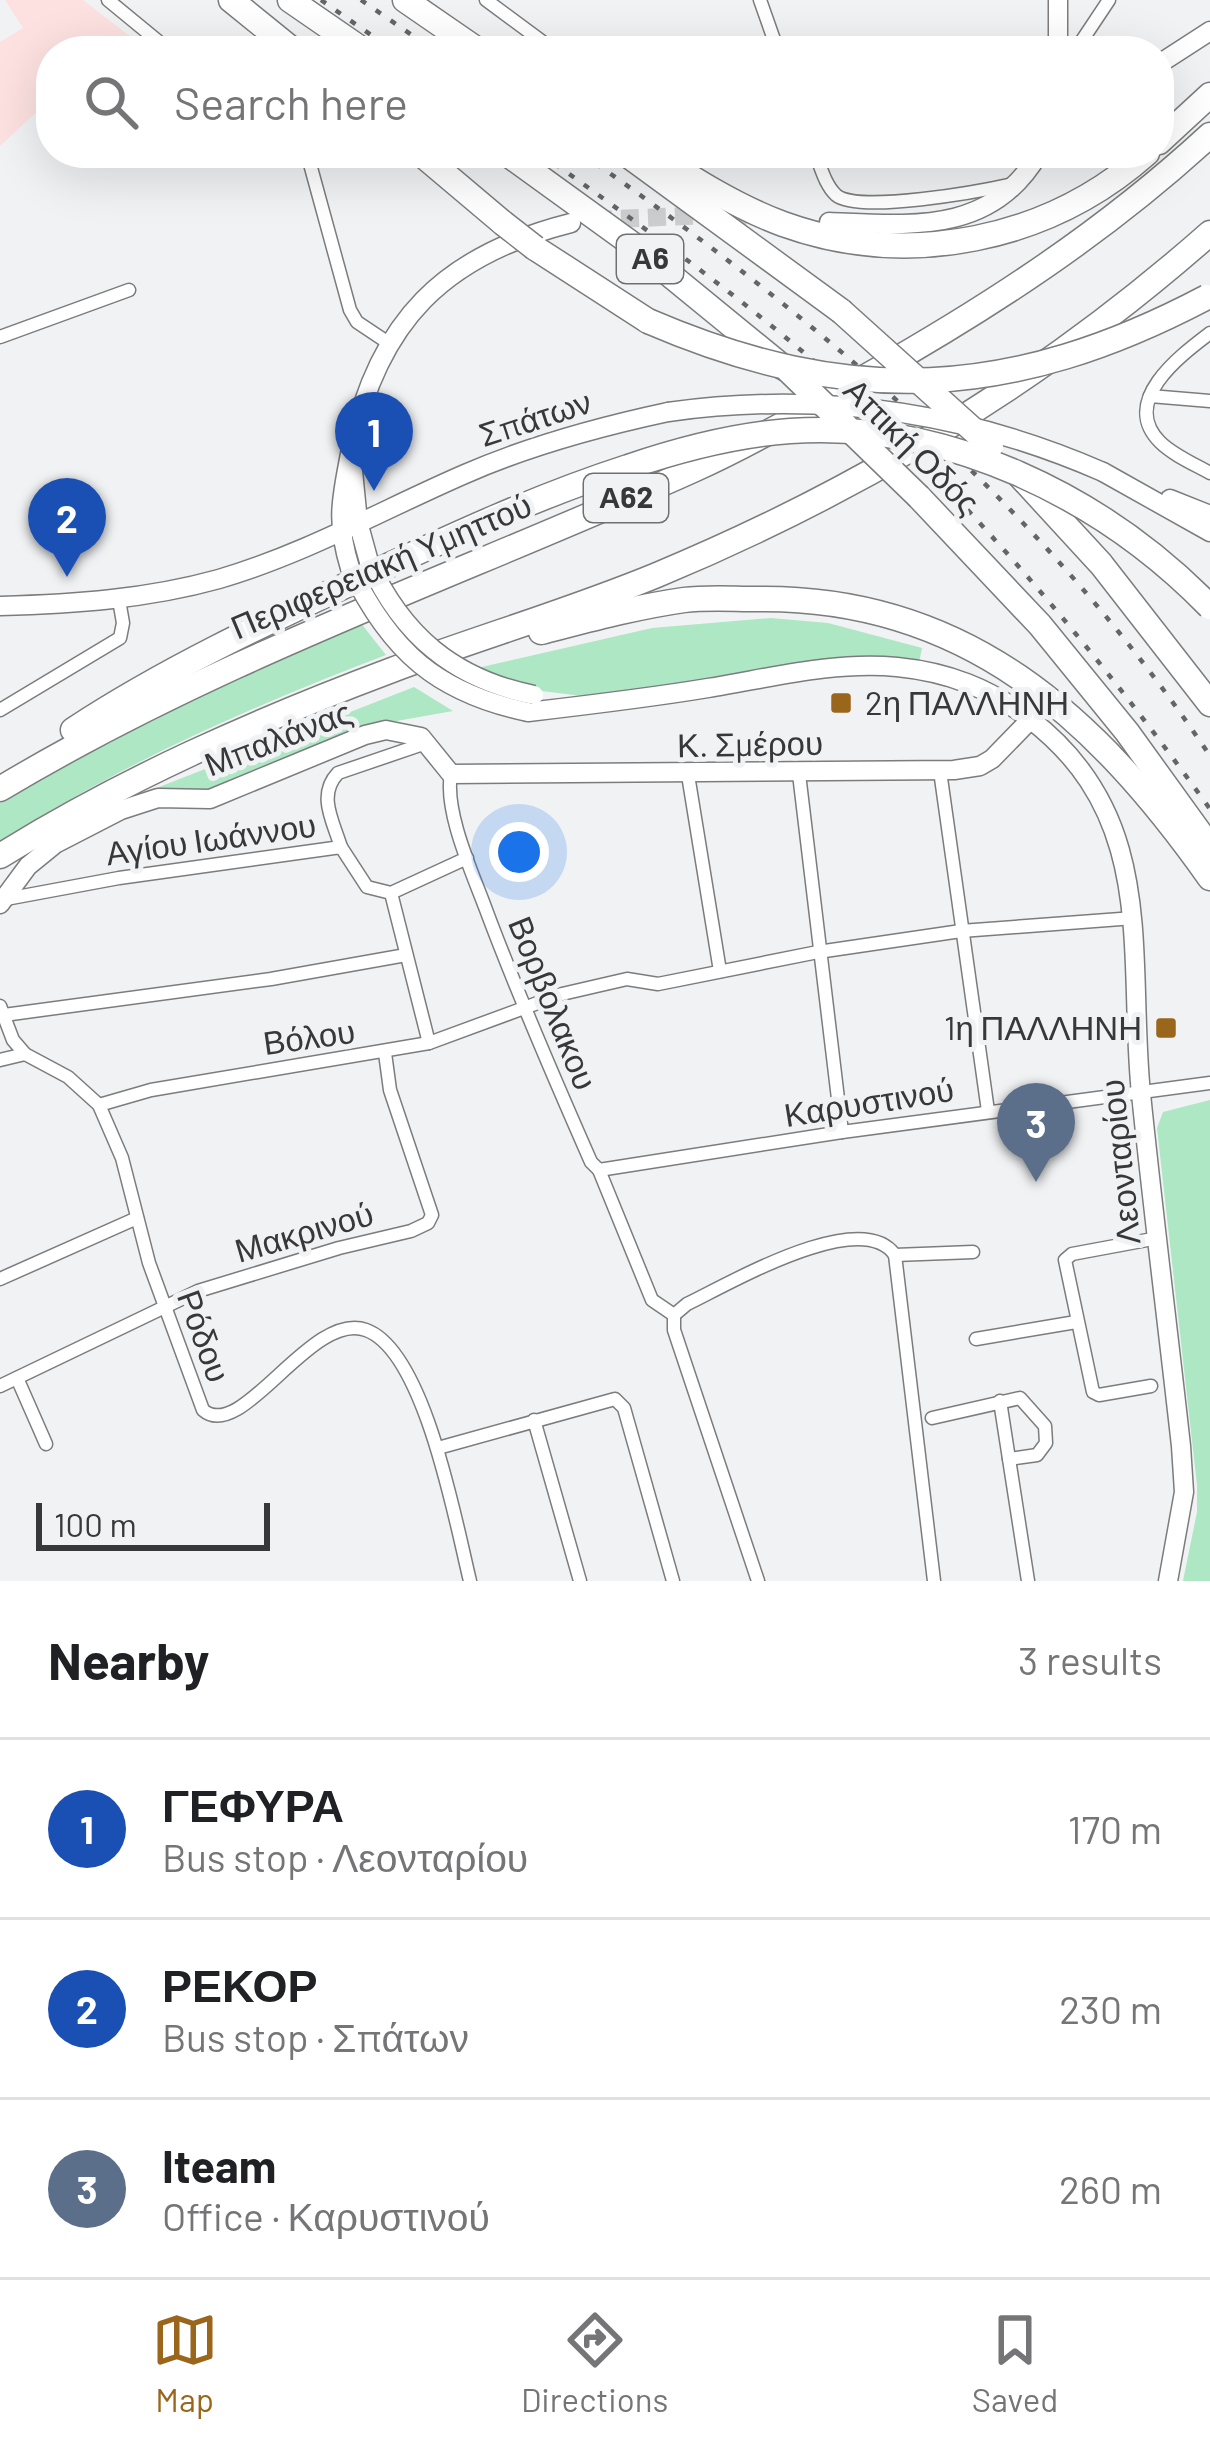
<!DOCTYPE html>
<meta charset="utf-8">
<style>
:root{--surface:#fff;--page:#f6f6f6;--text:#202124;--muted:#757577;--line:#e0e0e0;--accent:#9a661c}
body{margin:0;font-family:Barlow,sans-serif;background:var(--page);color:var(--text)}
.scale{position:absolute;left:36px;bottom:30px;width:234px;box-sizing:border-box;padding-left:12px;border:6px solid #373839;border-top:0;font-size:33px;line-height:42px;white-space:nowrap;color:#373839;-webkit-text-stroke:9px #f1f2f4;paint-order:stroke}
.you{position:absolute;left:519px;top:852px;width:42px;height:42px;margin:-30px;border:9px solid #fff;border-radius:50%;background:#1a73e8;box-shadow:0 0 0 18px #1a73e833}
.badge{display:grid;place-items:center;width:78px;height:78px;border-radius:50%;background:var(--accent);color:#fff;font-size:39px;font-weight:700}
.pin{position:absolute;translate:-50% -99px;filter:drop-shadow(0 3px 6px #0008)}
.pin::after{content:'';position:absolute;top:63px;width:42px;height:36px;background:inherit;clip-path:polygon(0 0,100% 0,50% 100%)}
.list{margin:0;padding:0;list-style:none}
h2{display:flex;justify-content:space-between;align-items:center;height:156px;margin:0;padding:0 48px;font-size:51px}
h2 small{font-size:39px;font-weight:400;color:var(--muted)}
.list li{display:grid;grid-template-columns:78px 1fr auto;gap:36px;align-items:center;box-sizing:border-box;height:180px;padding:0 48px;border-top:3px solid var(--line)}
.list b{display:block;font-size:45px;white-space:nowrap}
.list p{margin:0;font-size:39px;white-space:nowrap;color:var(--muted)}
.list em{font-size:39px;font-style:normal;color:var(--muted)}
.icon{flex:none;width:66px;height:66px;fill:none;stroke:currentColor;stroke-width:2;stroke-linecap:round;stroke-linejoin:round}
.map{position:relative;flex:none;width:1210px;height:1581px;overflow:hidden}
.search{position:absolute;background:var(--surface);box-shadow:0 12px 48px #0002;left:36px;right:36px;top:36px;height:132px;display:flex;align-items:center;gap:30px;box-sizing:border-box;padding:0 42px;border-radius:48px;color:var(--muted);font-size:45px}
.sheet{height:696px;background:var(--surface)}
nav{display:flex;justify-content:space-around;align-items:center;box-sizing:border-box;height:168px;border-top:3px solid var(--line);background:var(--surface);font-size:33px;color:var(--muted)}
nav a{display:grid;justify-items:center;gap:6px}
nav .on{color:var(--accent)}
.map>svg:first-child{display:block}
.industrial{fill:#fce1e0}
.green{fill:#ade7c4}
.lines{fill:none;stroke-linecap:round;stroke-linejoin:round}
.secondary-tunnel{stroke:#cccdcf;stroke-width:18;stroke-dasharray:18 9;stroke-linecap:butt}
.street-casing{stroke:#7b7c7d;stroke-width:15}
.secondary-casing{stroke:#7b7c7d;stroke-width:21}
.highway-casing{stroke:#7b7c7d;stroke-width:27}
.street{stroke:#fff;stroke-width:12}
.secondary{stroke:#fff;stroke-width:18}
.highway{stroke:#fff;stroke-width:24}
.rail{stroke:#646566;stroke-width:4.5;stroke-dasharray:6 12;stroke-linecap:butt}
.secondary-bridge-casing{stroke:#7b7c7d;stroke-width:21;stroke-linecap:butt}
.highway-bridge-casing{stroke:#7b7c7d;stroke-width:27;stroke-linecap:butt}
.secondary-bridge{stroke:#fff;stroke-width:18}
.highway-bridge{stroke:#fff;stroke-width:24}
.poi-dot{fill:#9a661c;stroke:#f1f2f4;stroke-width:4.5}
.labels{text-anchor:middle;stroke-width:10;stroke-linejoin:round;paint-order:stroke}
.shield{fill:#f1f2f4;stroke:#6f7071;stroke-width:3}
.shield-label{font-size:30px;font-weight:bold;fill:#373839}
.street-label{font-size:33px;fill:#373839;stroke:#f1f2f4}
.poi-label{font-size:33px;fill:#373839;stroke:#f1f2f4;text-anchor:start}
</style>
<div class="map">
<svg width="1210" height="1581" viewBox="0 0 1210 1581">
<rect width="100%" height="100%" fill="#f1f2f4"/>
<path class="industrial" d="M5 0H83L149 51H51V104L44 105 0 146V42L23 28Z"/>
<g class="green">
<path d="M771 618 828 623 922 648 918 667 598 698 526 689 469 670 652 628Z"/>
<path d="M360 622 386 655C252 706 120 764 0 842V803L152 717Z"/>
<path d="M414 687 453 711 374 725 215 789 149 791Z"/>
<path d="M1210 1100V1581H1183L1197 1512V1485L1157 1128 1163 1112Z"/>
</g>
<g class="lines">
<path class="secondary-tunnel" d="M594 220 708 215 758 218"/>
<defs>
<g id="street">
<path d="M108 0 170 51"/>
<path d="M486 0 555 51"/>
<path d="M760 0 778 51"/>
<path d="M1075 51 1109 0"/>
<path d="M307 153 350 310 357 322 387 342"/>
<path d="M815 153C821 167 825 185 836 195 858 214 982 191 1013 184"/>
<path d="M1210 333C1181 355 1119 401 1160 442 1173 455 1194 464 1210 473"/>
<path d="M0 337 129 290"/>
<path d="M1150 396 1210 401"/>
<path d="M0 710 120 638 123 623 119 600"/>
<path d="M940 771 988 1111"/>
<path d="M451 774C444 811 472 872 485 907 517 993 554 1078 591 1162L599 1170 842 1132 1210 1083"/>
<path d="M799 774 842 1132"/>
<path d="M688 775 720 971"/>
<path d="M341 847C333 821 317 795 338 773L426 743"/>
<path d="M391 893 429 1043"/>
<path d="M6 899 119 878 341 847 367 887 391 893 467 858"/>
<path d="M0 1006 13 1040 25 1054 68 1077 99 1105 122 1158 149 1263 203 1410C242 1444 311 1310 366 1330 425 1351 456 1524 470 1581"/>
<path d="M4 1015 271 979 406 955"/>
<path d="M0 1060 25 1054"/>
<path d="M99 1105 151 1090 429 1043 562 994 627 979 658 984 818 952 961 931 1134 918"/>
<path d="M599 1170 652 1300 674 1315"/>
<path d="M895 1255 934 1581"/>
<path d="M895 1255 973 1252"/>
<path d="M0 1279 137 1218"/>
<path d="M674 1315V1330L758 1581"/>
<path d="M674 1315 687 1304C729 1284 861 1206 895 1255"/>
<path d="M976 1339 1076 1322"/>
<path d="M17 1378 46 1444"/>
<path d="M0 1386 198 1291 339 1248 411 1231 428 1223 432 1215 390 1090 385 1053"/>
<path d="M1151 1386 1099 1395 1093 1392 1065 1260 1072 1254 1158 1238"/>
<path d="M1000 1401 1028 1581"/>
<path d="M932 1418 1020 1398 1045 1426 1046 1443 1037 1455 1009 1459"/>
<path d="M534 1420 580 1581"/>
<path d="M438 1448 615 1399 624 1408 673 1581"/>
</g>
<g id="secondary">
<path d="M1058 51V0"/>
<path d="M1159 64 1210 31"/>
<path d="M829 222C911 225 992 235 1039 153"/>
<path d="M353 471 358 522 369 562"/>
<path d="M1103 472 1210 532"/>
<path d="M1170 499 1210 515"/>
<path d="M350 568C335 520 342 496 351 449 378 321 444 255 571 223"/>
<path d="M0 606C74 604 147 599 219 579 305 554 384 509 465 474 531 445 598 427 668 412"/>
<path d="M528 712C588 705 648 698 708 688 770 678 834 661 897 667 948 672 989 688 1030 719 1159 818 1127 953 1141 1094 1153 1212 1168 1329 1181 1446L1184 1492 1168 1581"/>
<path d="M0 904 28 866 55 844 121 810 158 798 210 799 365 735 386 730 421 737 451 774 954 770 980 766 992 759 1030 720"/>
</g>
<g id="highway">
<path d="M231 0 294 51"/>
<path d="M290 0 364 51"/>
<path d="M405 0 479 51"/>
<path d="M1159 142 1210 95"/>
<path d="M420 153 503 223"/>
<path d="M506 153 636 247 784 368"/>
<path d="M625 153 841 311"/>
<path d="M653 153C694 180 737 207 783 224 908 269 1048 241 1147 153"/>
<path d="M535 248 648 321"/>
<path d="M1020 476 1101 564 1210 704"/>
<path d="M919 497 1040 625 1127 732 1210 847"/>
<path d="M541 632C588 620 635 607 684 600 708 597 733 599 757 599 965 596 1096 717 1210 878"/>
<path d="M73 730C166 669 265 623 366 576 452 536 538 496 628 467"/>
<path d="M0 789C220 657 460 575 693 470 753 443 812 408 869 375 991 306 1106 231 1210 135"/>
<path d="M0 856C124 779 256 721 392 670 480 637 570 611 657 575 859 491 1046 378 1210 233"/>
</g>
</defs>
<use href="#street" class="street-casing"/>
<use href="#secondary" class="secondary-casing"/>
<use href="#highway" class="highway-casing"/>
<use href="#street" class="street"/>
<use href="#secondary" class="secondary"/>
<use href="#highway" class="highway"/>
<g class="rail">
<path d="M321 0 394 51"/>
<path d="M361 0 435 51"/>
<path d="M540 153C664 242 789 331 898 438 1013 552 1116 678 1210 809"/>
<path d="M581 153C820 320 1047 511 1210 756"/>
</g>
<defs>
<g id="secondary-bridge">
<path d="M668 412C818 391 964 411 1103 472"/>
<path d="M369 562C402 635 454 679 534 695"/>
<path d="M350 568C390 651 437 693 528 712"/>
</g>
<g id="highway-bridge">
<path d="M503 223 535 248"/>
<path d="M841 311 991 446"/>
<path d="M648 321C850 408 1012 400 1207 297"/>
<path d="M789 371 919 497"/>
<path d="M628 467C681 449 734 435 790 431 946 420 1103 497 1210 607"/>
</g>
</defs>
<use href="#secondary-bridge" class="secondary-bridge-casing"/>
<use href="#highway-bridge" class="highway-bridge-casing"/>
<use href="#secondary-bridge" class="secondary-bridge"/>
<use href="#highway-bridge" class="highway-bridge"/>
</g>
<g class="poi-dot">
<rect x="829" y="691" width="24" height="24" rx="6"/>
<rect x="1154" y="1016" width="24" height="24" rx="6"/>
</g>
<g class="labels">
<g class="shield">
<rect x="617" y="235" width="66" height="48" rx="9"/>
<rect x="584" y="474" width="84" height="48" rx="9"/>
</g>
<g class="shield-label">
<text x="650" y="269">Α6</text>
<text x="626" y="508">Α62</text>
</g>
<g class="street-label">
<text transform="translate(535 418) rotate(-18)" y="12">Σπάτων</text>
<text transform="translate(912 446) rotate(45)" y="12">Αττική Οδός</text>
<text transform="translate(381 566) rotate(-23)" y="12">Περιφερειακή Υμηττού</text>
<text transform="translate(278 738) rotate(-21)" y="12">Μπαλάνας</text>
<text transform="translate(750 744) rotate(-1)" y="12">Κ. Σμέρου</text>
<text transform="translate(211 839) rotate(-8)" y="12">Αγίου Ιωάννου</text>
<text transform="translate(553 1003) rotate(68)" y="12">Βορβολακου</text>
<text transform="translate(309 1037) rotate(-8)" y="12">Βόλου</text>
<text transform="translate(869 1102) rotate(-9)" y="12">Καρυστινού</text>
<text transform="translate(1120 1162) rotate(-96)" y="12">Λεονταρίου</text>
<text transform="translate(304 1232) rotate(-16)" y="12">Μακρινού</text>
<text transform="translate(204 1336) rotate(70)" y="12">Ρόδου</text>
</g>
<g class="poi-label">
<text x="865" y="715">2η ΠΑΛΛΗΝΗ</text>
<text x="1142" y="1040" text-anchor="end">1η ΠΑΛΛΗΝΗ</text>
</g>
</g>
</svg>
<div class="scale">100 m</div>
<div class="you"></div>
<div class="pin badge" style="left:374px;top:491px;background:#1a4fb4">1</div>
<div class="pin badge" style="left:67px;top:577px;background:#1a4fb4">2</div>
<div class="pin badge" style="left:1036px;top:1182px;background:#5c6f8a">3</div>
<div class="search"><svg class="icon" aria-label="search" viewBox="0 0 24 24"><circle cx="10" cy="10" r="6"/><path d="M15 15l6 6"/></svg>Search here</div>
</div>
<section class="sheet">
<h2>Nearby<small>3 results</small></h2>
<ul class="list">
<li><span class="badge" style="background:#1a4fb4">1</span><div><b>ΓΕΦΥΡΑ</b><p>Bus stop · Λεονταρίου</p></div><em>170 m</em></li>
<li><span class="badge" style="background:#1a4fb4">2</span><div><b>ΡΕΚΟΡ</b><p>Bus stop · Σπάτων</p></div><em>230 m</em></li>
<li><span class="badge" style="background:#5c6f8a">3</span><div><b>Iteam</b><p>Office · Καρυστινού</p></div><em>260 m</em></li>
</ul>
</section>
<nav>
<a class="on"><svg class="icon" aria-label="map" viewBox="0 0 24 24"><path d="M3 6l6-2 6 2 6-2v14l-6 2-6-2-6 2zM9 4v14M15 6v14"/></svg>Map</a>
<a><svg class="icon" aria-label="directions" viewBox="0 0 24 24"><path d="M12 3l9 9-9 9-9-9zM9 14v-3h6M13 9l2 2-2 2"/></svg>Directions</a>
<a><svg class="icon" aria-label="saved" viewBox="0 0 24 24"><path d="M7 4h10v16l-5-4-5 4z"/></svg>Saved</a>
</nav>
